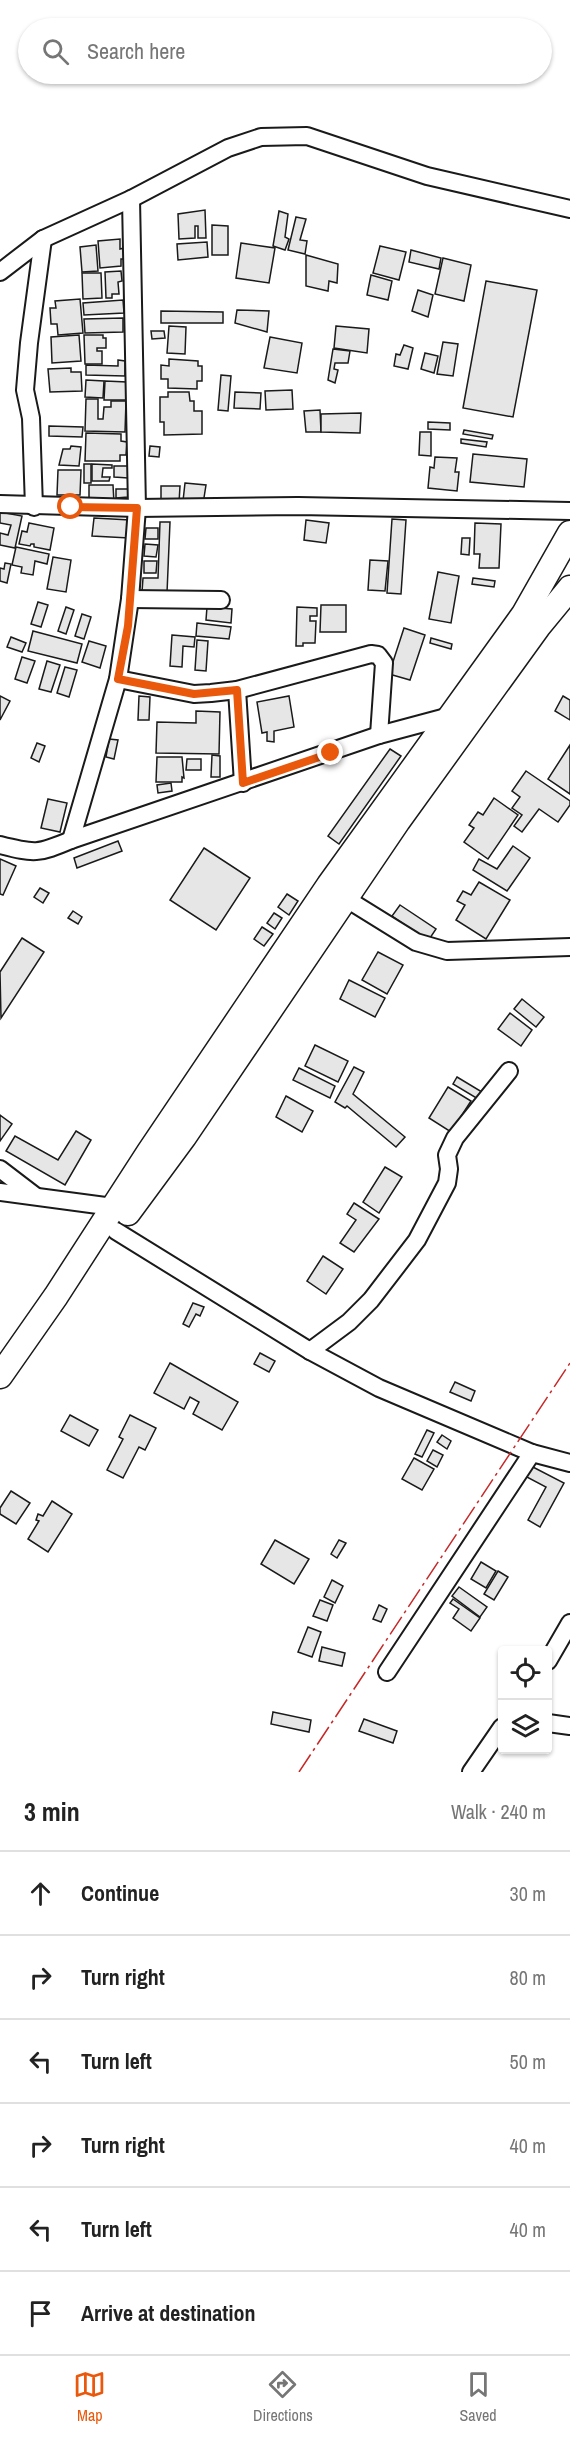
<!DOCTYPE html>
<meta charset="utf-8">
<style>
:root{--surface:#fff;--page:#f2f2f2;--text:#222;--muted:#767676;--line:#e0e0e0;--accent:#ea580c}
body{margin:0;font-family:"Archivo Narrow",sans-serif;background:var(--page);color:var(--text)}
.controls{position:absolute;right:18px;bottom:18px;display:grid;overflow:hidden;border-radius:6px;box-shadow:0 2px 4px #0004}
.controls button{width:54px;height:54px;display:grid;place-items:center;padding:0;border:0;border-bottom:2px solid var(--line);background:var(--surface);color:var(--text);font:30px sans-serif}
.stop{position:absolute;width:18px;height:18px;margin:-14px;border:4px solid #ea580c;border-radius:50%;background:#fff}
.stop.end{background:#ea580c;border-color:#fff;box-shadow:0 2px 6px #0008}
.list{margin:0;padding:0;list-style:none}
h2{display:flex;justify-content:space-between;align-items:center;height:78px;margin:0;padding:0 24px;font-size:26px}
h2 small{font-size:20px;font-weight:400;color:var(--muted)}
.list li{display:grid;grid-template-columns:39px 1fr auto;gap:18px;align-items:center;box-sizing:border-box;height:84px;padding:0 24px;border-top:2px solid var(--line)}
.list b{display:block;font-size:22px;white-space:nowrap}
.list em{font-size:20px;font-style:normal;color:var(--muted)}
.icon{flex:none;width:33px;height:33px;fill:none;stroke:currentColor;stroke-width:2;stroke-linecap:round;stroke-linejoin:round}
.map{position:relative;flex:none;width:570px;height:1772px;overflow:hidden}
.search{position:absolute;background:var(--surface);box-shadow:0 2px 4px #0004;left:18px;right:18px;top:18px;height:66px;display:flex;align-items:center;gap:15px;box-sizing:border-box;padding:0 21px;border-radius:33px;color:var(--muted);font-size:22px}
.sheet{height:582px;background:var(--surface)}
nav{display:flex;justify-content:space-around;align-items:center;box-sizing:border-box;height:84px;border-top:2px solid var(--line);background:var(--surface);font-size:16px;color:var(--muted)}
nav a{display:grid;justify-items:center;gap:3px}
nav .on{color:var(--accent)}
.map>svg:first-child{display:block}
.building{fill:#e6e6e6;stroke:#1a1a1a;stroke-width:1.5}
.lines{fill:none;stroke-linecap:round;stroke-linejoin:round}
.minor-casing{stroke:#1a1a1a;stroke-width:20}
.highway-casing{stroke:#1a1a1a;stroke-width:27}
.minor{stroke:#fff;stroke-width:16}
.highway{stroke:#fff;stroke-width:24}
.power{stroke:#c62828;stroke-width:1.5;stroke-dasharray:21 4.5 3 4.5;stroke-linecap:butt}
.route{stroke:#ea580c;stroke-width:8}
</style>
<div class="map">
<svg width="570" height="1772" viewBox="0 0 570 1772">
<rect width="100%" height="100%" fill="#fff"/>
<g class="building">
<path d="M205 210 206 238H198V226H195V238L179 239 178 214Z"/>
<path d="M279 211 288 214 285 237 289 239 285 250 273 246Z"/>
<path d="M296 217 306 219 300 240 307 241 305 254 288 250Z"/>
<path d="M212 225 228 226V255H212Z"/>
<path d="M120 239V249L124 248 125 259H121V266L100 268 98 241Z"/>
<path d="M207 242 208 257 178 260 177 244Z"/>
<path d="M241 243 275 248 269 283 236 278Z"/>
<path d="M96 245 98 271 82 272 80 247Z"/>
<path d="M380 246 406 252 399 280 373 273Z"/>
<path d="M411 250 441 258 439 269 409 262Z"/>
<path d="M306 255 338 264 337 283 329 281 328 291 306 286Z"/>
<path d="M443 258 471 265 464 301 435 294Z"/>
<path d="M121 271 122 281 118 282 119 294H112V298H106L105 272Z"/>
<path d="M82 273H101L102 298 83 299Z"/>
<path d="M371 275 392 281 388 300 367 295Z"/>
<path d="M486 281 537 290 513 417 463 408Z"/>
<path d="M418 290 433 295 428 317 412 311Z"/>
<path d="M80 299 83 333 58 335 57 324H51L50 308H56L55 301Z"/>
<path d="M123 300 124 313 84 315 83 303Z"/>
<path d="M237 310 269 311 267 332 235 323Z"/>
<path d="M161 311 223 312V323H161Z"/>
<path d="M123 318V332L85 333 84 319Z"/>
<path d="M169 326 186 327 185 354 167 353Z"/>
<path d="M336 326 369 329 367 353 334 348Z"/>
<path d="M151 331H164L165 338 152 339Z"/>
<path d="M79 335 81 361 52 363 51 337Z"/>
<path d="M84 335H103V338H106V348H97V351H102V364H85Z"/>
<path d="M270 337 302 343 297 373 264 368Z"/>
<path d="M443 342 458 344 453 376 437 374Z"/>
<path d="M404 345 413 348 408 369 394 366 396 354 400 355Z"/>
<path d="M333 349 350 351 348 363H335L334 369 338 370 335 383 328 380Z"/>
<path d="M425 353 438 356 434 373 421 369Z"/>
<path d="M169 359 198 361V366H202V381H197V389L168 388V379H161V365L169 366Z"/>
<path d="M118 360 125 361V376L86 375V365L118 366Z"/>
<path d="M71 368V372H81L82 391 50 392 48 369Z"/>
<path d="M221 375 231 376 228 411 218 410Z"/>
<path d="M86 380 104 381 103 398 85 397Z"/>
<path d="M105 381 127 382 126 400H104Z"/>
<path d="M292 390 293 409 266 410 265 391Z"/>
<path d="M168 392H189L190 401H194V411H202V434L164 435V422H160V397H168Z"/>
<path d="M235 392 261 393 260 409 234 408Z"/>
<path d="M86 399H98V419H103L104 407H111V401H126L125 432 85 431Z"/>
<path d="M320 410 321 432H306L304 411Z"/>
<path d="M361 413 360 433 321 432V414Z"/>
<path d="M428 422 450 423V430L428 429Z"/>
<path d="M49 426 83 427 82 437 49 436Z"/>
<path d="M464 430 493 435 492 439 463 434Z"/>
<path d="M420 432H431V456L419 455Z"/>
<path d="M86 433 121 434V441L127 442 126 455H120V461H85Z"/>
<path d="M461 439 487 442 486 447 461 443Z"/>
<path d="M71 446 81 447 79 466 59 465 63 449H70Z"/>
<path d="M150 446 160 447 159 457 149 456Z"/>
<path d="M473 454 527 459 524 487 470 482Z"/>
<path d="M435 457 457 458 455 472H459L457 491 428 488 430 467 434 468Z"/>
<rect x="84" y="464" width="7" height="19"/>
<path d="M92 464 112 465V468H103L102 477H110L109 481H92Z"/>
<path d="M114 466H128V478L114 477Z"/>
<path d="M58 470H81L80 495H57Z"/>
<path d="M185 483 206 485 203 504 183 501Z"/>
<path d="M89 485H113L114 503 89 504Z"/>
<path d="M161 486H180L179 503H161Z"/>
<path d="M116 489H128V497L116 498Z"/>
<path d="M0 512 22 516 15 548 0 545V533L8 535 11 525 0 523Z"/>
<path d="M94 518 130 520 129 538 92 536Z"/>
<path d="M392 519 406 520 401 594 387 593Z"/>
<path d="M306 520 329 523 326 543 304 540Z"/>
<path d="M160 522H170L167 593 142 592 143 578H158Z"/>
<path d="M29 523 54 528 50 550 34 547V544H31L30 546 19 544 22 531 27 532Z"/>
<path d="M475 523 501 524 499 568H479L480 554H474Z"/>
<path d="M146 528H158V539H145Z"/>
<path d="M462 538H470L469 555 461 554Z"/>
<path d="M145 544 158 545 156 557 144 556Z"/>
<path d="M16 547 49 554 47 564 35 561 33 575 21 573 22 567 12 565Z"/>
<path d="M53 557 71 560 66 592 47 589Z"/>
<path d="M370 560 388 561 385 591 368 590Z"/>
<path d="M144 561H157L156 573H144Z"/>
<path d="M5 563 11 564 7 583 0 581V568L4 569Z"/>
<path d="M438 572 459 576 451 623 429 619Z"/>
<path d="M473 578 495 581 494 587 472 584Z"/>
<path d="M38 602 48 605 41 627 31 624Z"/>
<path d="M321 605H346V632H320Z"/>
<path d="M66 607 74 610 66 634 58 631Z"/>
<path d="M207 607 232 609 231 623 206 620Z"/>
<path d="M297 607 317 608V616H310V621H316L315 643H303V646H296Z"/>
<path d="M82 614 91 617 84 639 75 636Z"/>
<path d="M197 623 231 627 229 639 196 636Z"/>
<path d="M404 628 425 635 410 680 389 674Z"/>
<path d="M33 631 82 644 77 663 28 651Z"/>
<path d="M172 635 195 637 194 647 183 646 182 667 170 666Z"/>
<path d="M11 637 26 643 22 652 7 647Z"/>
<path d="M431 638 452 644 451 649 430 643Z"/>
<path d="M197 640 208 641 206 671 195 670Z"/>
<path d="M89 641 106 646 100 668 82 662Z"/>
<path d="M22 657 35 661 27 683 15 679Z"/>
<path d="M47 661 60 665 51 692 39 689Z"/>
<path d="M65 667 77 670 69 697 57 693Z"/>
<path d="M0 696 10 701 0 720Z"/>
<path d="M139 696 150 697 149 720H138Z"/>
<path d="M289 696 294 727 274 731V742L267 741V732L262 733 257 702Z"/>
<path d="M563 696 570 700V720L555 711Z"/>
<path d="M196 711 220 712 219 754 156 753 157 722 196 723Z"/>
<path d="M109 739 118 740 114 759 106 757Z"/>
<path d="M37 743 45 746 39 762 31 758Z"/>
<path d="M570 745V794L548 779Z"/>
<path d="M390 749 401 756 339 844 328 836Z"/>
<path d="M212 755 220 756V777H211Z"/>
<path d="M157 757H182L184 778 182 777V782H156Z"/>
<path d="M187 759H201V770H186Z"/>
<path d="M526 771 570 801V805L558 822 539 809 522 832 514 826 522 815 512 808 520 797 512 791Z"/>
<path d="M171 783 172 791 158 793 157 785Z"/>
<path d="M494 798 518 815 488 859 464 842 474 828 469 825 478 812 483 815Z"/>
<path d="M48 799 67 803 60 832 41 828Z"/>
<path d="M118 841 122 851 77 868 74 858Z"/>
<path d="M513 846 530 858 507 891 473 870 479 859 497 869Z"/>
<path d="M204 848 250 878 216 930 170 900Z"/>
<path d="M0 859 16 866 3 895 0 894Z"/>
<path d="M479 882 510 900 486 939 456 920 465 905 457 901 463 891 471 895Z"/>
<path d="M40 888 49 893 43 903 34 897Z"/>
<path d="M287 894 298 901 289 915 278 907Z"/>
<path d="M400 905 436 929 428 941 392 916Z"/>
<path d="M73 911 82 917 78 924 68 918Z"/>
<path d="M274 913 282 918 275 929 267 923Z"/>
<path d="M262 927 273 934 264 946 254 939Z"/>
<path d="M22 938 44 952 1 1018 0 972Z"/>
<path d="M378 952 403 965 387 994 362 980Z"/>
<path d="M349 980 385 998 375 1017 340 999Z"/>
<path d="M522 999 544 1017 536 1027 514 1009Z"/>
<path d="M510 1013 532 1030 521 1046 498 1029Z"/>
<path d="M315 1045 348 1061 338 1082 305 1066Z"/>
<path d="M354 1067 364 1072 353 1094 405 1137 396 1147 347 1106 345 1108 335 1102Z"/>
<path d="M299 1068 335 1086 330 1098 293 1080Z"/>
<path d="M457 1077 482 1092 478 1099 453 1084Z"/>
<path d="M448 1087 471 1101 451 1132 429 1118Z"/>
<path d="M286 1096 313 1111 302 1132 276 1117Z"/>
<path d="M0 1115 12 1124 0 1141Z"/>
<path d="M76 1131 91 1140 65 1185 6 1151 15 1136 58 1160Z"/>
<path d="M385 1167 402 1177 379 1213 363 1202Z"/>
<path d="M354 1203 379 1219 354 1252 340 1243 356 1220 347 1214Z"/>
<path d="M323 1256 343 1269 326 1294 307 1281Z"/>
<path d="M193 1303 204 1307 200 1316 196 1314 189 1327 183 1324Z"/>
<path d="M260 1353 275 1361 269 1372 254 1364Z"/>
<path d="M170 1363 238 1402 222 1430 193 1414 199 1402 190 1397 184 1409 154 1393Z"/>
<path d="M455 1382 475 1391 471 1401 450 1392Z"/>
<path d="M70 1415 98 1430 89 1446 61 1431Z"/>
<path d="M130 1415 156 1428 145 1450 139 1447 123 1478 107 1470 123 1439 119 1437Z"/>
<path d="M427 1430 434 1433 422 1457 415 1454Z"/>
<path d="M442 1435 451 1441 447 1449 437 1442Z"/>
<path d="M433 1450 443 1455 437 1467 427 1461Z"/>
<path d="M414 1458 434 1469 422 1490 402 1479Z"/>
<path d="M529 1465 564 1483 540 1527 528 1520 546 1487 523 1475Z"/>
<path d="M11 1491 30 1503 16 1524 0 1514V1508Z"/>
<path d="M52 1501 72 1514 48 1552 28 1539 39 1521 36 1520 38 1514 43 1516Z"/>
<path d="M275 1540 309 1559 294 1584 261 1564Z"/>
<path d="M339 1540 346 1543 337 1558 331 1554Z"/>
<path d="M481 1562 496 1571 486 1588 471 1579Z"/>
<path d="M498 1571 508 1577 494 1600 484 1594Z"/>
<path d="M332 1580 343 1586 335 1603 324 1597Z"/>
<path d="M459 1587 487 1607 480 1617 452 1596Z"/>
<path d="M453 1599 480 1618 471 1631 453 1618 459 1609 450 1603Z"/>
<path d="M320 1600 333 1605 327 1621 313 1616Z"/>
<path d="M379 1605 387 1609 381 1622 373 1619Z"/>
<path d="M308 1627 321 1632 312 1657 298 1652Z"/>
<path d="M322 1647 345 1653 342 1666 319 1661Z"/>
<path d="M273 1712 311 1720 309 1732 271 1724Z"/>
<path d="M364 1719 397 1731 393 1743 359 1731Z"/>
</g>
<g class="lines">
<defs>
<g id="minor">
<path d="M0 272 43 239 131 199 228 148 261 137 307 136 427 176 570 209"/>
<path d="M0 504 137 508 298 506 570 511"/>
<path d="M34 507 31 418 25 390 29 343 43 239"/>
<path d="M130 599 221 600"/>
<path d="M118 679 194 694 211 693 237 690 371 654 378 655 384 663 379 735"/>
<path d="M237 690 243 783"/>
<path d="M71 840 118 679 130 599 137 508 131 199"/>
<path d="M0 845C35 854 38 854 71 840L379 735 450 716"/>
<path d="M345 898 416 942 447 951 570 947"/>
<path d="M0 1169 34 1195"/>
<path d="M0 1192 113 1207"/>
<path d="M116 1231 310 1351 379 1388 532 1453 570 1463"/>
<path d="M310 1351 349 1322 371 1300 417 1240 447 1183 449 1169 447 1155 455 1138 509 1071"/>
<path d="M548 1661 570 1623"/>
<path d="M387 1672 532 1453"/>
<path d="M548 1723 570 1726"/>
<path d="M471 1772 502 1727"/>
</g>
<g id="highway">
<path d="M128 1213 184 1137 398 821 538 627 570 588"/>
<path d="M0 1376 56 1296 149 1152 329 885 524 614 570 533"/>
</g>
</defs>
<use href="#minor" class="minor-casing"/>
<use href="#highway" class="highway-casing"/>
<use href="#minor" class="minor"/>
<use href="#highway" class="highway"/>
<path class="power" d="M299 1772 570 1363"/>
</g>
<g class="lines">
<path class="route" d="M71 507 137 508 128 626 118 679 194 694 237 690 243 783 331 753"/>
</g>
</svg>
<div class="controls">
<button><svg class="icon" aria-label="locate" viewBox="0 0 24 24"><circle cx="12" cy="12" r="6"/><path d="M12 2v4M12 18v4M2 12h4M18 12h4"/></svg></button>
<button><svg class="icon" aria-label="layers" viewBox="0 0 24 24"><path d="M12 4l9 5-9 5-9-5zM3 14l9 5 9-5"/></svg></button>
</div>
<div class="stop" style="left:71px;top:507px"></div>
<div class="stop end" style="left:331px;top:753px"></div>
<div class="search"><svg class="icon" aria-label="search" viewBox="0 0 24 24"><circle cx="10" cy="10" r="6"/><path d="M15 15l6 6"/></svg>Search here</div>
</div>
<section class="sheet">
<h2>3 min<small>Walk · 240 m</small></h2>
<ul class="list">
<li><svg class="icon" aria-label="ahead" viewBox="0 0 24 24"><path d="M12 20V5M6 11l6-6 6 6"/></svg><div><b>Continue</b></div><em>30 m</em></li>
<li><svg class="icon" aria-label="right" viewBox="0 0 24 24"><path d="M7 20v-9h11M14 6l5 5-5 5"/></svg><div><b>Turn right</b></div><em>80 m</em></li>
<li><svg class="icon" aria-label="left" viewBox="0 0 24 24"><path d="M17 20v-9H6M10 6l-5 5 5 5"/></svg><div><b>Turn left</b></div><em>50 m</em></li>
<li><svg class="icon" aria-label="right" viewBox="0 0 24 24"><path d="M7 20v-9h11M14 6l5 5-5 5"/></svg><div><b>Turn right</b></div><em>40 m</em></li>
<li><svg class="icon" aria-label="left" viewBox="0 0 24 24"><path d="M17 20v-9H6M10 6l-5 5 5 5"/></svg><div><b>Turn left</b></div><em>40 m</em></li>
<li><svg class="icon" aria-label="arrive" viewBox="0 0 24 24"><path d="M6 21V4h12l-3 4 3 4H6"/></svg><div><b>Arrive at destination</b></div></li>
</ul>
</section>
<nav>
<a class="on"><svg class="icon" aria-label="map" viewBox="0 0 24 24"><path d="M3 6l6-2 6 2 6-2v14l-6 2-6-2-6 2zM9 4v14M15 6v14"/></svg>Map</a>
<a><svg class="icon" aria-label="directions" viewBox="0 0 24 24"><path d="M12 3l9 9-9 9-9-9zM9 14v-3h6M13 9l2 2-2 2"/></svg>Directions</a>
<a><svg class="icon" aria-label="saved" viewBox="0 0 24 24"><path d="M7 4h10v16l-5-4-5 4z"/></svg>Saved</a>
</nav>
